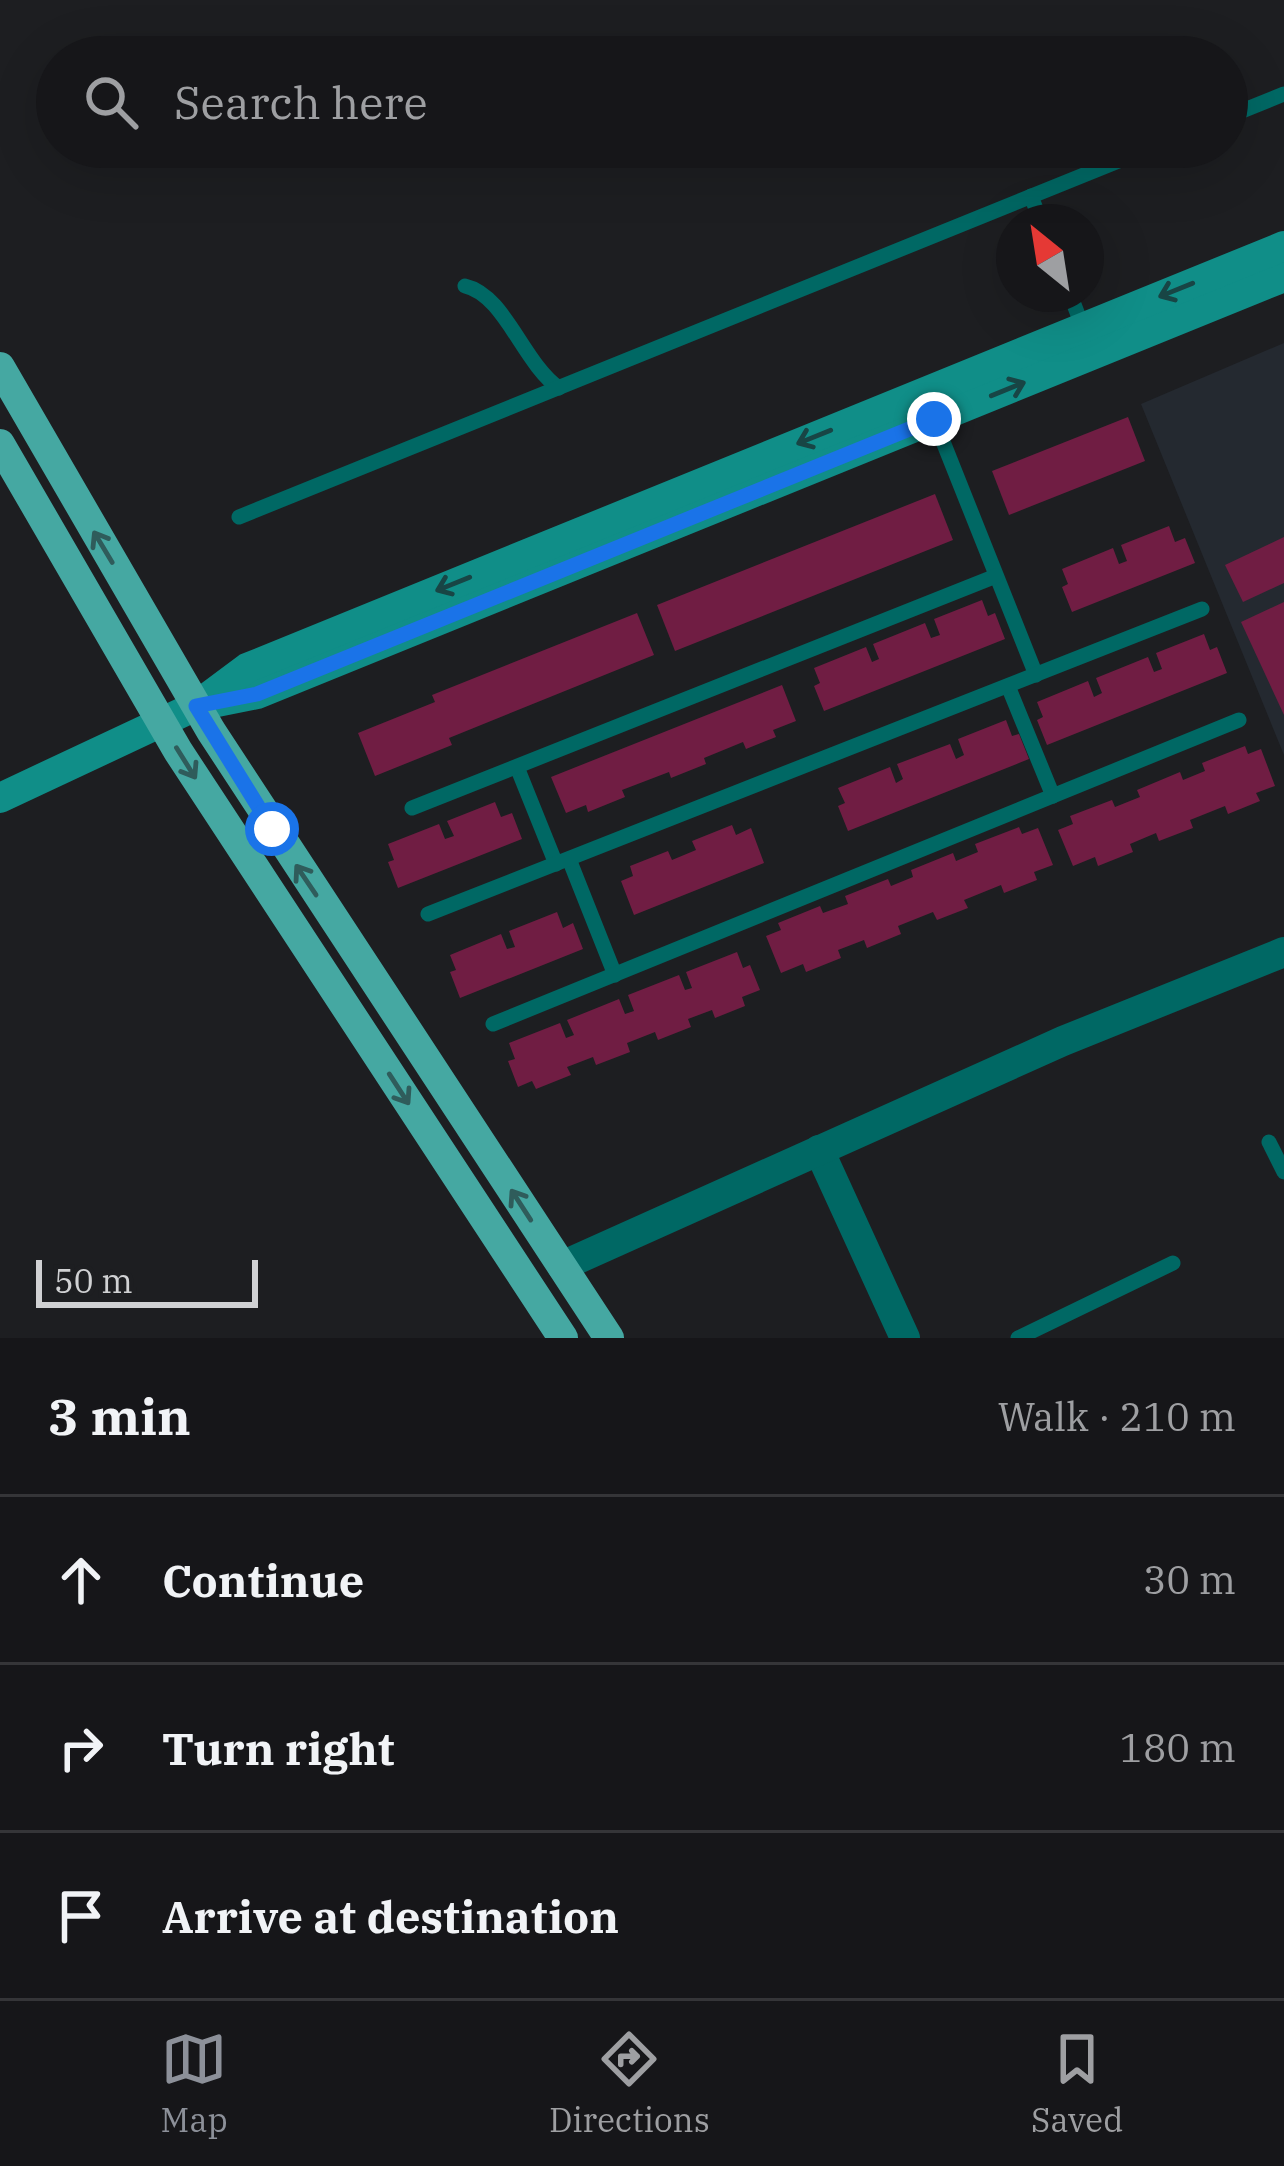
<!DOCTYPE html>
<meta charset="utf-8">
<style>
:root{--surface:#161619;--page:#232326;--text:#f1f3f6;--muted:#9e9fa2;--line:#353538;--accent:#8c9099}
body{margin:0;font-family:"IBM Plex Serif",serif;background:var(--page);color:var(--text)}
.compass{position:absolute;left:996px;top:204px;width:108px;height:108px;border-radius:50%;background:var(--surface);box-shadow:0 12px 48px #0002;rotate:330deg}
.scale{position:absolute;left:36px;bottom:30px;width:222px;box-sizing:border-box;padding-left:12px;border:6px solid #d0d1d3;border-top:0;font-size:33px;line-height:42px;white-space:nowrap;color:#d0d1d3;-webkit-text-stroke:9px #1d1e21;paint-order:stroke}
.stop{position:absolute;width:36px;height:36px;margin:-27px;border:9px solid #1a73e8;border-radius:50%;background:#fff}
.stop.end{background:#1a73e8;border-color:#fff;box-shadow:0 3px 12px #0008}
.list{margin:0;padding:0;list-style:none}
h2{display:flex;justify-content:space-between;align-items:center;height:156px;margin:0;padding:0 48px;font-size:51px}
h2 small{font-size:39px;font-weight:400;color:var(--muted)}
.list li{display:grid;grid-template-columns:78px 1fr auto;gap:36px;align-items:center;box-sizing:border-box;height:168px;padding:0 48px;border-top:3px solid var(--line)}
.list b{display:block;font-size:45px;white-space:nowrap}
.list em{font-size:39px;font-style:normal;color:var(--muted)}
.icon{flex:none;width:66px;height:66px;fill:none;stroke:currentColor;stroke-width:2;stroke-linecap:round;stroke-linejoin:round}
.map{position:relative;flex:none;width:1284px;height:1338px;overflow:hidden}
.search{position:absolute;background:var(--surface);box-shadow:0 12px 48px #0002;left:36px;right:36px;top:36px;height:132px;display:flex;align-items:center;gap:30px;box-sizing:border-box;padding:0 42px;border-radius:66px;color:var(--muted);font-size:45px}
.sheet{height:660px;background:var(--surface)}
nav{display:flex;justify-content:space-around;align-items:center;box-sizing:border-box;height:168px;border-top:3px solid var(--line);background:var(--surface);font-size:33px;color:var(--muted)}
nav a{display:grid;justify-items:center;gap:6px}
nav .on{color:var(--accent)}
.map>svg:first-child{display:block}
.built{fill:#242930}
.building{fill:#701d43}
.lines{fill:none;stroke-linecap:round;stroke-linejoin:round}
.lane{stroke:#006864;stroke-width:15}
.street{stroke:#006864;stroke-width:30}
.secondary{stroke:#108e88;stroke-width:30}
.primary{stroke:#45a8a2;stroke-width:30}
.oneway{stroke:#184545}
.oneway2{stroke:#2f5c5b}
.route{stroke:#1a73e8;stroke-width:15}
</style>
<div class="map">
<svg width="1284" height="1338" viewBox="0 0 1284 1338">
<rect width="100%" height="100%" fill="#1d1e21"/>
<path class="built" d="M1284 343V755L1141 404Z"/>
<g class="building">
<path d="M1128 417 1145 461 1009 515 992 471Z"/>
<path d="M935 494 953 540 675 651 657 605Z"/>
<path d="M1169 526 1175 542 1185 538 1195 563 1072 612 1062 587 1068 584 1062 569 1113 548 1119 564 1127 561 1121 545Z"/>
<path d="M1284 537V583L1243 602 1225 565Z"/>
<path d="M982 600 988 616 995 613 1005 639 824 711 814 686 820 683 814 668 866 647 872 662 879 659 873 644 925 623 931 638 940 635 934 619Z"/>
<path d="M1284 602V715L1241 622Z"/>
<path d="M637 613 654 655 449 738 452 745 375 776 358 733 435 702 432 695Z"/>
<path d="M1204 634 1210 650 1217 647 1227 673 1047 745 1037 720 1043 717 1037 702 1088 681 1094 697 1102 693 1096 678 1148 657 1154 672 1162 669 1156 653Z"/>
<path d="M782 685 796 721 773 730 776 737 746 749 743 742 704 758 706 764 671 778 669 772 622 790 625 797 588 812 586 805 566 813 551 777Z"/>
<path d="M1006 720 1012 736 1019 734 1029 759 848 831 838 806 845 803 838 788 890 767 896 783 903 779 897 764 950 744 956 759 964 755 958 739Z"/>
<path d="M1245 746 1248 754 1261 749 1275 786 1256 793 1260 801 1228 814 1225 806 1190 820 1193 828 1159 841 1156 833 1130 844 1133 852 1098 866 1095 857 1073 866 1058 830 1073 824 1070 816 1112 800 1115 807 1140 797 1137 790 1180 772 1183 780 1205 771 1202 763Z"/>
<path d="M495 802 501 817 512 813 522 839 398 888 388 862 394 860 388 844 439 824 445 839 454 836 447 821Z"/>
<path d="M732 825 736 835 751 828 764 863 634 915 621 881 633 876 630 866 668 851 672 860 696 850 692 841Z"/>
<path d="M1019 827 1022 834 1038 828 1053 865 1034 872 1037 880 1004 893 1001 885 964 900 968 908 937 920 933 912 898 926 901 934 867 948 864 940 838 950 841 958 806 972 803 964 781 973 766 936 781 930 778 923 820 906 823 913 848 904 845 896 888 879 891 886 913 877 911 870 953 853 956 861 978 852 975 844Z"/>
<path d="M557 912 563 928 573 923 583 949 460 998 450 972 456 970 450 955 501 934 507 949 515 947 509 931Z"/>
<path d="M737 952 743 968 750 965 760 990 742 997 745 1006 715 1018 712 1010 688 1019 691 1027 658 1040 655 1032 627 1043 630 1052 596 1065 593 1057 567 1067 571 1075 536 1089 532 1081 518 1087 508 1061 515 1059 509 1043 560 1023 566 1038 574 1035 567 1020 619 999 625 1014 634 1011 628 995 679 975 685 990 692 988 686 972Z"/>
</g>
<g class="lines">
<g class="lane">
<path d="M1227 117 1284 94"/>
<path d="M1031 196 1041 222"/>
<path d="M465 286C505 295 523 363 559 388"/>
<path d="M1070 294 1083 328"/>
<path d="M934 419 1036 675"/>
<path d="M239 517 1153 147"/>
<path d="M1008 686 1053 796"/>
<path d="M517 767 556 864"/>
<path d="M412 808 996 576"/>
<path d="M569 859 615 975"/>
<path d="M428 914 1202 609"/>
<path d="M493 1024 1239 720"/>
<path d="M1269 1142 1284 1172"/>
<path d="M1018 1338 1173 1263"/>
</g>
<g class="street">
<path d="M819 1150 905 1338"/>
<path d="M562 1266 1063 1041 1284 952"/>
</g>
<g class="secondary">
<path d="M202 705 257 694 1284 277"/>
<path d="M0 798 196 706 247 668 1284 246"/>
</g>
<g class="primary">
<path d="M0 367 211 731 609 1338"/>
<path d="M0 444 178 751 563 1338"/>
</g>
</g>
<defs><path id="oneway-shaft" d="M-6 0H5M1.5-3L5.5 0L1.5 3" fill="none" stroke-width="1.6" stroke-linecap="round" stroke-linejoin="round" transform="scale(3)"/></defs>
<g class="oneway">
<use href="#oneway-shaft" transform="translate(1176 290) rotate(158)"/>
<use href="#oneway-shaft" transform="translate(1008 389) rotate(-22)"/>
<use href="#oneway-shaft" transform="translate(814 437) rotate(158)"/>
<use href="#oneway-shaft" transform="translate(453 584) rotate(158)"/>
</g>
<g class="oneway2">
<use href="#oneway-shaft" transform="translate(103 547) rotate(-121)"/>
<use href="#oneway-shaft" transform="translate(186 763) rotate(58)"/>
<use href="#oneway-shaft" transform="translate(306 880) rotate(-124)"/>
<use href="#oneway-shaft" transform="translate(399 1089) rotate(57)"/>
<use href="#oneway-shaft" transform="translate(521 1205) rotate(-123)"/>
</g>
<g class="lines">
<path class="route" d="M272 829 196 706 257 694 934 419"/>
</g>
</svg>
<svg class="compass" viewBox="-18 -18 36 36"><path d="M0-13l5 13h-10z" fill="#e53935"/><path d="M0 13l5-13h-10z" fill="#9e9fa2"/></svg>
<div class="scale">50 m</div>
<div class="stop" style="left:272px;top:829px"></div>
<div class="stop end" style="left:934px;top:419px"></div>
<div class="search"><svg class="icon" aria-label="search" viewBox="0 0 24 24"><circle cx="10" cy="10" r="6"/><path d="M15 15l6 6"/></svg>Search here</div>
</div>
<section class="sheet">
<h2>3 min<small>Walk · 210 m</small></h2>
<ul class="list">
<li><svg class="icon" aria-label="ahead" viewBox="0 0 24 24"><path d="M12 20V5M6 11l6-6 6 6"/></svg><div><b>Continue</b></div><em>30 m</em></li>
<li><svg class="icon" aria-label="right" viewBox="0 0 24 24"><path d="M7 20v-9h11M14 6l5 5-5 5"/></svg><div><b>Turn right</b></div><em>180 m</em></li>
<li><svg class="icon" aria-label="arrive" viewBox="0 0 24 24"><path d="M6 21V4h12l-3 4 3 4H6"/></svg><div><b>Arrive at destination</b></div></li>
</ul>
</section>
<nav>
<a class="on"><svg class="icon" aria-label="map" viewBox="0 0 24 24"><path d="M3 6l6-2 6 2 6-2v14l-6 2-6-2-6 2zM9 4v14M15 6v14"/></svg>Map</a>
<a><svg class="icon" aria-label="directions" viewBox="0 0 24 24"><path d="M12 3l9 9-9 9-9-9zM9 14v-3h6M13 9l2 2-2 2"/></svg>Directions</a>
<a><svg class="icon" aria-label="saved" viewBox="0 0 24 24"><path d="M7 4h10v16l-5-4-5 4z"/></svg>Saved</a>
</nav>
